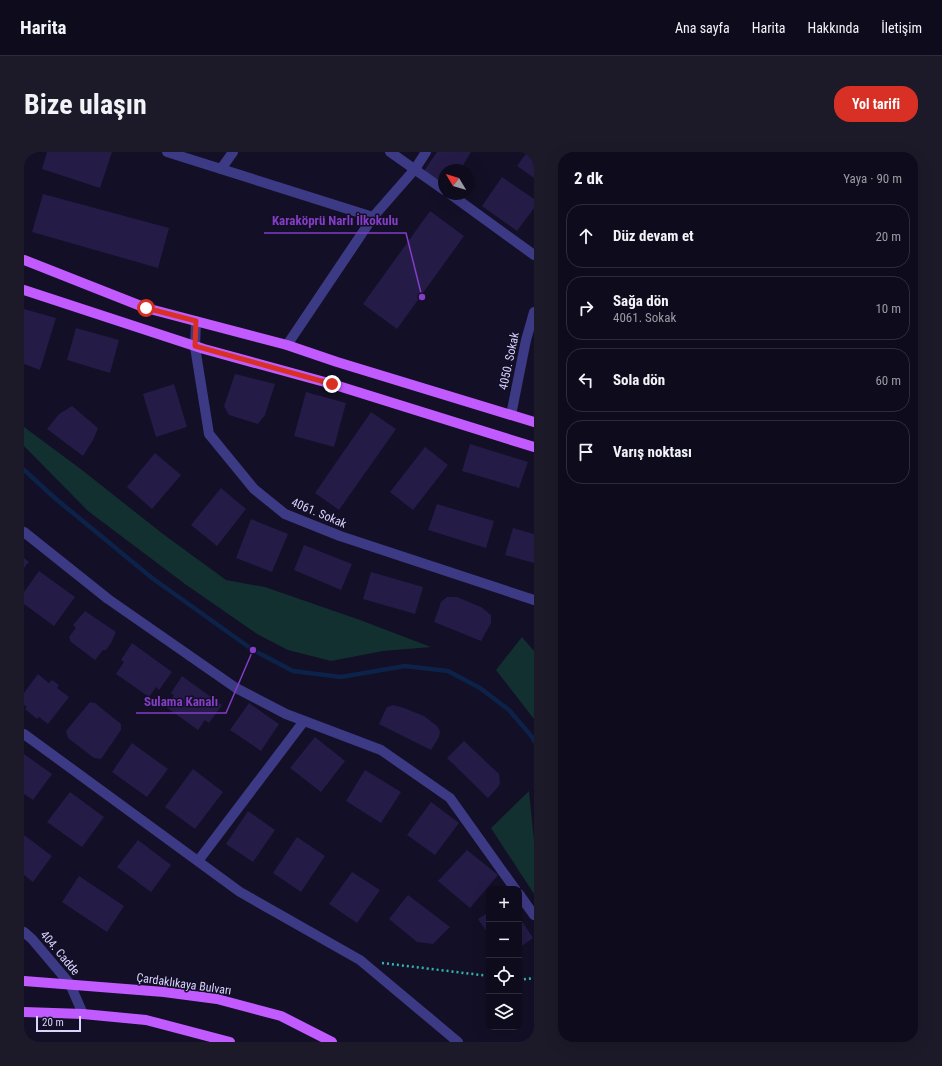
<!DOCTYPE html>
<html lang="tr">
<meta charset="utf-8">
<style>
:root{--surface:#0e0b1c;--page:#1c1929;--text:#f1f3f6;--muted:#9b9ba3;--line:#2e2b3b;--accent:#d93025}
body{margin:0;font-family:"Roboto Condensed",sans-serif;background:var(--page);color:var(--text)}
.controls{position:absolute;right:12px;bottom:12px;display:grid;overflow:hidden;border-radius:8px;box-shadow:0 4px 16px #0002}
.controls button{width:36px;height:36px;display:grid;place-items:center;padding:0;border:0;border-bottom:1px solid var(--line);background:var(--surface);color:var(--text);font:20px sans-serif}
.compass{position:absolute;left:414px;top:12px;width:36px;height:36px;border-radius:50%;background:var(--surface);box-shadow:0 4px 16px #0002;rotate:308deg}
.scale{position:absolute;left:12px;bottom:10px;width:45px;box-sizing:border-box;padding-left:4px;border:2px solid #d9d4ff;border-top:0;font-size:11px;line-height:14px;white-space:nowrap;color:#d9d4ff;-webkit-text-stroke:3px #130f26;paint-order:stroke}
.stop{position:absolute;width:12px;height:12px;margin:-9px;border:3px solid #d93025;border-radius:50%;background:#fff}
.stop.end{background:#d93025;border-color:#fff;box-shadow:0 1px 4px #0008}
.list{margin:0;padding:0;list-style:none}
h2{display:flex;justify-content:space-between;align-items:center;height:52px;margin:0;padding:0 16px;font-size:17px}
h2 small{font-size:13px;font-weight:400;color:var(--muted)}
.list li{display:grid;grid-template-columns:26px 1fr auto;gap:12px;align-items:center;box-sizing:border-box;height:64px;margin:0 8px 8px;padding:0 8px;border:1px solid var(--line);border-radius:16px}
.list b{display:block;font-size:15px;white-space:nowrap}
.list p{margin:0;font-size:13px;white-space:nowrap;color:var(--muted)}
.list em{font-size:13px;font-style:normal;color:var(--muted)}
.icon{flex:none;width:22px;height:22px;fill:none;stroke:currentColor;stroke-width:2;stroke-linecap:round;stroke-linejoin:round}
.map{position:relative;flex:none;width:510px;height:890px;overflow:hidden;border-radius:16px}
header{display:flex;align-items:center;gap:24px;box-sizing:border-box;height:56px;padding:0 20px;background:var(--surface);border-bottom:1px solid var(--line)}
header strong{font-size:19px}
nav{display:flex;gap:22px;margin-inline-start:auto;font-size:14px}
.intro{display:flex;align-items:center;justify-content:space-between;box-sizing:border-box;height:96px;padding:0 24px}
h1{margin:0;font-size:28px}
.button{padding:10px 18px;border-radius:16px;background:var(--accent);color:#fff;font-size:14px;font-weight:700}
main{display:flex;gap:24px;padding:0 24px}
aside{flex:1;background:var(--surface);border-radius:16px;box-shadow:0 4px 16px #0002}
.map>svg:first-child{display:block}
.green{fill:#12302f}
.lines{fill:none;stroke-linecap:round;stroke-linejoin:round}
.stream{stroke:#0c2248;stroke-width:4.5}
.building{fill:#241b47}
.path{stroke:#2fb8b0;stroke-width:2.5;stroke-dasharray:2 3;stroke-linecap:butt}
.minor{stroke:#3d3a85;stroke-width:10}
.major{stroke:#c25bff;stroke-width:10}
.route{stroke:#d93025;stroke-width:5}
.labels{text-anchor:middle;stroke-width:3;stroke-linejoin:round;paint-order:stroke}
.street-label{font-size:12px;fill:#d9d4ff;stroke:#130f26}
.leader{fill:none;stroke:#843dc5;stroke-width:1.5}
.callout-dot{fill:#843dc5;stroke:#130f26;stroke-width:1.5}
.callout-label{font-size:13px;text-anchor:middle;font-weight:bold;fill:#843dc5;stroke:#130f26;stroke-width:3;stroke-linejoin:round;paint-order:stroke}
</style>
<header>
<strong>Harita</strong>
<nav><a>Ana sayfa</a><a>Harita</a><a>Hakkında</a><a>İletişim</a></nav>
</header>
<div class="intro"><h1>Bize ulaşın</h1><a class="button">Yol tarifi</a></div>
<main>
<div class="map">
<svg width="510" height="890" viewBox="0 0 510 890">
<rect width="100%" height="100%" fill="#130f26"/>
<g class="green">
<path d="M0 275 58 318 139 382 202 428 241 435 336 468 407 495 359 499 307 509 264 498 233 482 161 432 64 359 0 294Z"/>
<path d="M498 485 510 499V567L472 518Z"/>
<path d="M505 639 510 689V742L467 676Z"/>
</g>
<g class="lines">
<path class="stream" d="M0 318 32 347 128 426 229 498 269 519 317 525 381 514 424 519 456 536 485 558 509 586 510 589"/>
</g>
<g class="building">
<path d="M23 0H88L76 36 18 17Z"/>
<path d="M413 0H447L436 18H420V33L400 19Z"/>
<path d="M503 0H510V26L493 14Z"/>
<path d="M478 25 510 47V56L493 79 458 54Z"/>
<path d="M19 42 145 76 134 116 8 80Z"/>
<path d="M406 59 440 84 373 177 339 152Z"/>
<path d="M0 157 32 166 16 218 0 212Z"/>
<path d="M52 176 95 188 86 221 43 208Z"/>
<path d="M211 222 251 232 241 263 234 272 205 263 200 254Z"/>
<path d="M150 232 163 275 132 285 119 242Z"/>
<path d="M282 240 322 251 310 295 270 284Z"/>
<path d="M48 254 74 276 69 288 59 304 23 277 35 262Z"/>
<path d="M347 260 372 277 315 358 291 341Z"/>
<path d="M446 292 504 310 495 336 438 319Z"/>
<path d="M401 295 424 313 389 358 366 340Z"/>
<path d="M131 301 157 323 128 357 103 335Z"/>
<path d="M197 336 222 357 193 394 167 373Z"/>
<path d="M413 352 470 369 462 396 404 378Z"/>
<path d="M227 367 264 382 248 420 212 406Z"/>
<path d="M489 376 510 382V411L481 403Z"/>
<path d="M280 393 328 412 317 438 270 418Z"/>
<path d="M0 406 5 410 0 416Z"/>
<path d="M15 419 51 445 30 474 0 452V440Z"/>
<path d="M347 420 399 435 391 462 339 447Z"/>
<path d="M423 445H433L457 455 467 463V471L457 489 410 470 417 450Z"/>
<path d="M61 459 92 480 87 491 82 498H79L71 508 47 490 45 485 52 476 49 473Z"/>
<path d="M108 491 148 520 135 538 132 535 125 545 92 522 100 510 97 508Z"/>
<path d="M14 522 25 531 28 528 35 533 33 536 45 545 24 572 15 565 13 567 1 557 3 555 0 553V541Z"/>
<path d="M158 524 198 553 185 571 181 568 174 578 142 555 150 543 147 541Z"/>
<path d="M66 550 71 551 97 572V578L77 607 70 606 44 586 42 579Z"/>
<path d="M225 551 255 572 237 599 206 578Z"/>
<path d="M369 553 380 556 400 564 413 574 416 579 415 585 407 598 355 572 363 555Z"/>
<path d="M291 585 321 609 297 640 266 616Z"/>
<path d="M440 589 475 622 476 631 474 635 464 646 423 606Z"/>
<path d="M108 591 144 617 123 645 88 620Z"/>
<path d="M0 602 28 622 9 648 0 642Z"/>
<path d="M169 617 199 640 171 677 141 655Z"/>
<path d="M341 618 377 640 357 671 322 649Z"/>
<path d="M46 640 80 665 58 695 23 670Z"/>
<path d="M407 650 435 671 411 703 383 683Z"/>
<path d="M224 659 251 678 229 710 202 692Z"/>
<path d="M0 683 28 704 9 730 0 723Z"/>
<path d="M273 685 301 704 277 740 249 721Z"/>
<path d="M114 688 147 713 127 740 93 715Z"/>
<path d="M443 698 474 723 446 756 414 729Z"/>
<path d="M328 720 356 738 333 771 305 752Z"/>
<path d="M55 724 100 754 83 780 38 750Z"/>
<path d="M384 743 426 775 409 792 393 790 365 767Z"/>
<path d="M465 760V783L454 767Z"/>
<path d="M495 765 509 786 495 796Z"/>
</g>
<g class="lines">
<g class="path">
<path d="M358 811 465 824"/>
<path d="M495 828 510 826"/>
</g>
<g class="minor">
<path d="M143 0 349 65"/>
<path d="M366 0 420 38"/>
<path d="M197 17 209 0"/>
<path d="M426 42 510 103"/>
<path d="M172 169 171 195 185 282 230 337 261 362 316 384 510 448"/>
<path d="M263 193 349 65 391 17 402 0"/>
<path d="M487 263 502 188 510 160"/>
<path d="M0 380 84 447 212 536 262 562 357 598 426 646 491 737"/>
<path d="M0 582 216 740 336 808 434 890"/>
<path d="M174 709 280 569"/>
<path d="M495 742 510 763"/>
<path d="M0 780 8 787 46 832 59 862"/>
</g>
<g class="major">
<path d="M0 108 122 156 263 193 313 210 510 270"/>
<path d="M0 138 180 197 308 232 510 295"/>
<path d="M0 829 140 840 193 847 257 864 308 890"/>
<path d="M0 860 59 862 122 868 206 890"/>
</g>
</g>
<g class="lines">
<path class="route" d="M122 156 172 169 171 194 308 232"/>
</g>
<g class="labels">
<g class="street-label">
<text transform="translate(485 209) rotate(-78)" y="4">4050. Sokak</text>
<text transform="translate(295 361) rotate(23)" y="4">4061. Sokak</text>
<text transform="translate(36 801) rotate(50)" y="4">404. Cadde</text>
<text transform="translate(160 832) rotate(8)" y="4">Çardaklıkaya Bulvarı</text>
</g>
</g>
<path class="leader" d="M398 145L382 81H240M229 498L202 561H112"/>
<g class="callout-dot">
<circle cx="398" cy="145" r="4"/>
<circle cx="229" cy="498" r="4"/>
</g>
<g class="callout-label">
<text x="311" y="73">Karaköprü Narlı İlkokulu</text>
<text x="157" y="554">Sulama Kanalı</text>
</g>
</svg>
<div class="controls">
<button>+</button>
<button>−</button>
<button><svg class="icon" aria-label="locate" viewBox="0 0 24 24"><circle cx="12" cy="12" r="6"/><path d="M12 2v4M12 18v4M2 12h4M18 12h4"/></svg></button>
<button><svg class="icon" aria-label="layers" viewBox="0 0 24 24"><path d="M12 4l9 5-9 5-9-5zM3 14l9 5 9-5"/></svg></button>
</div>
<svg class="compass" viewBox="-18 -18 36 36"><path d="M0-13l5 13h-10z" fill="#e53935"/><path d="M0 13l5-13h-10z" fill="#9b9ba3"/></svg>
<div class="scale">20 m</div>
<div class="stop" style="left:122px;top:156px"></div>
<div class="stop end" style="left:308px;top:232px"></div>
</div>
<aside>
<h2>2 dk<small>Yaya · 90 m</small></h2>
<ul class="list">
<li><svg class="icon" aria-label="ahead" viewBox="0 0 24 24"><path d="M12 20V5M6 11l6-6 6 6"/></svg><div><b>Düz devam et</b></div><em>20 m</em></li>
<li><svg class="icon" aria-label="right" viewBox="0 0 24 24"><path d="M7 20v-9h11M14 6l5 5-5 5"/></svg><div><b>Sağa dön</b><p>4061. Sokak</p></div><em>10 m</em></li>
<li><svg class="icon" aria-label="left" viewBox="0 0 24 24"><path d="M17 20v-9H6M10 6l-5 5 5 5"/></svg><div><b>Sola dön</b></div><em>60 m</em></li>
<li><svg class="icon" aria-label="arrive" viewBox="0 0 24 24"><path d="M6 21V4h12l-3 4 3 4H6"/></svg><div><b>Varış noktası</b></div></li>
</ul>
</aside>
</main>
